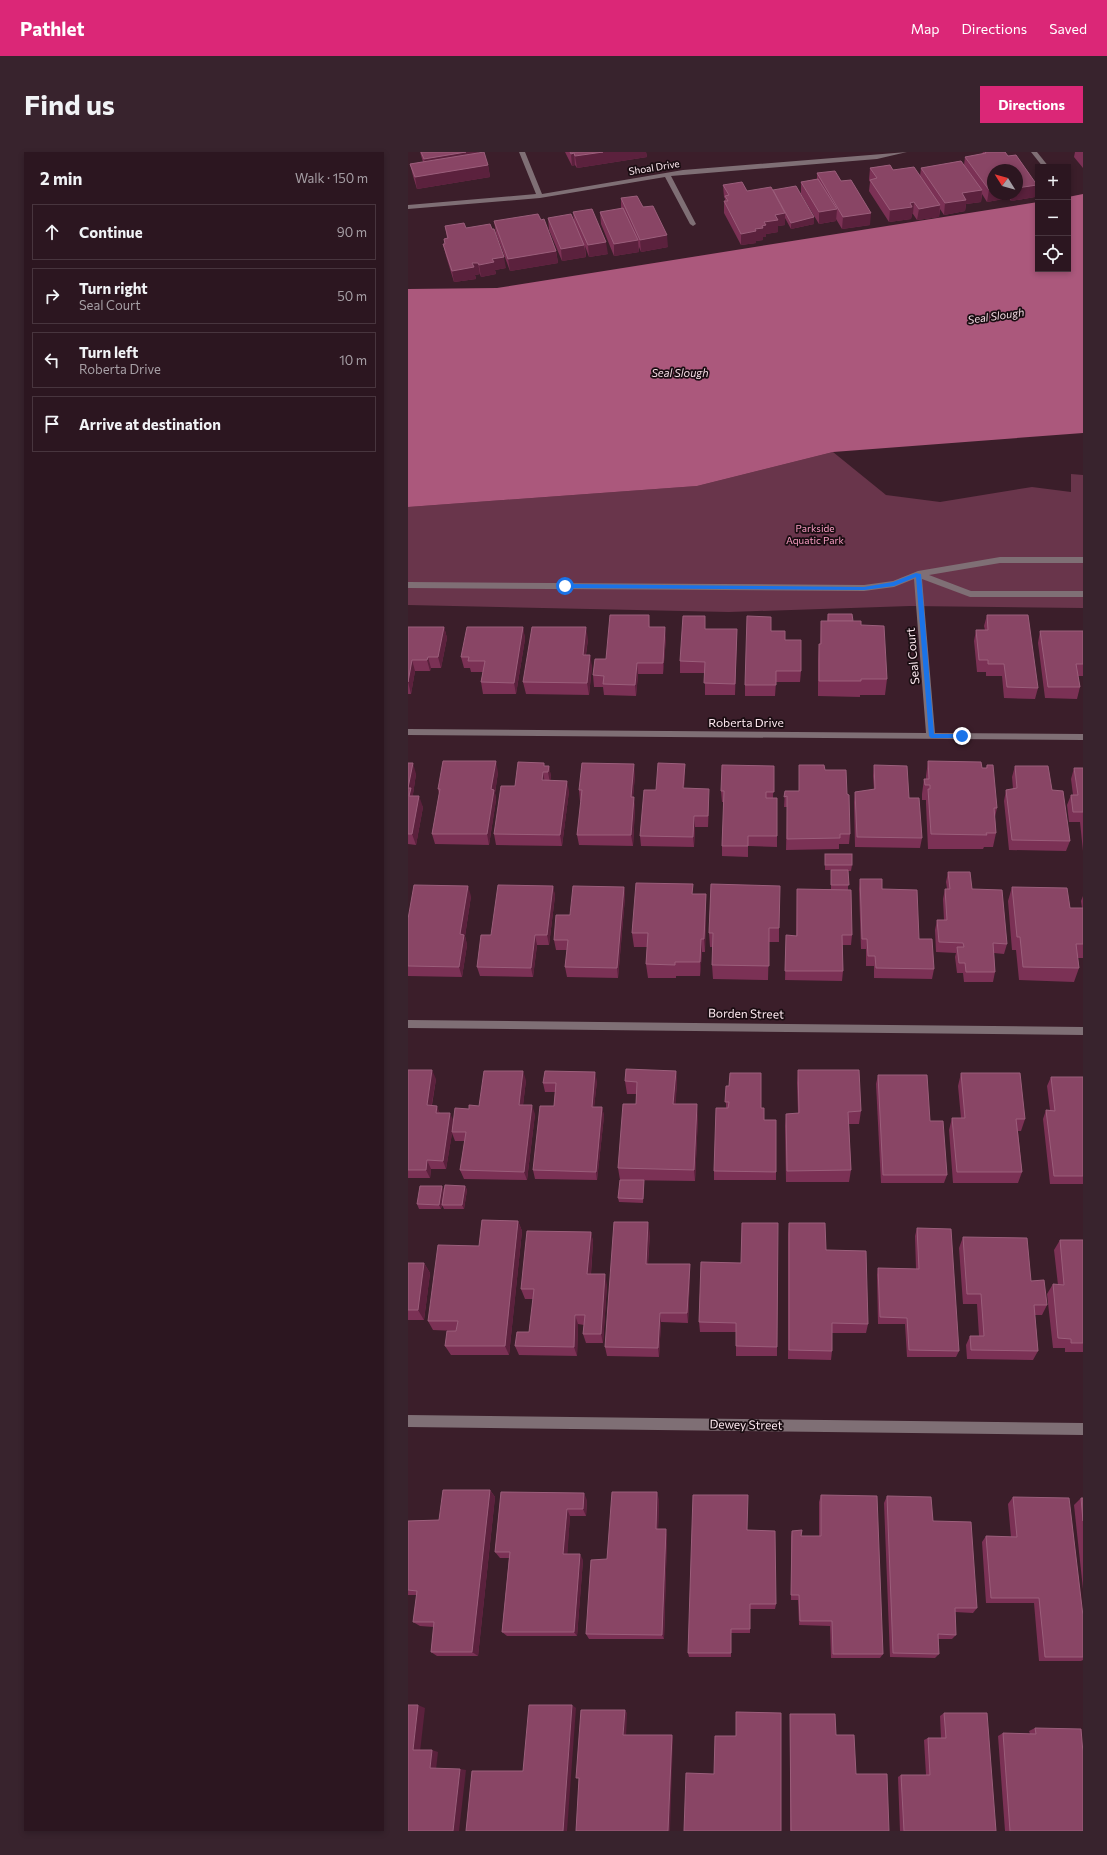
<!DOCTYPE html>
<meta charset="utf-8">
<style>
:root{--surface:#2c1620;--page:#38232d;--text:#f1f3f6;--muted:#a69fa5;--line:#48353e;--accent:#db2777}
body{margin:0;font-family:Commissioner,sans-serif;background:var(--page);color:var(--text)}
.controls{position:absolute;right:12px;top:12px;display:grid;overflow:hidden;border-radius:0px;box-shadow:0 2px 6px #0003}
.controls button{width:36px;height:36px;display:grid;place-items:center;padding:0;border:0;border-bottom:1px solid var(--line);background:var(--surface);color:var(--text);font:20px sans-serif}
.compass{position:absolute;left:579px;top:12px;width:36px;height:36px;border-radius:50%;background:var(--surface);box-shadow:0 2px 6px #0003;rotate:307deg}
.stop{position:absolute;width:12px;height:12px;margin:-9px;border:3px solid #1a73e8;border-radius:50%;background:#fff}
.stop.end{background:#1a73e8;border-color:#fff;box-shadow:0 1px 4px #0008}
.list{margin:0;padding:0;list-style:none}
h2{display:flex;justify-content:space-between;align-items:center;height:52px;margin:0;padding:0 16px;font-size:17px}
h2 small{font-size:13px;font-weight:400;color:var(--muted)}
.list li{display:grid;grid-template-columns:26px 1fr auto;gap:12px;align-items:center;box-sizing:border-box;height:56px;margin:0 8px 8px;padding:0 8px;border:1px solid var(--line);border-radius:0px}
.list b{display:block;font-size:15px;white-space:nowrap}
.list p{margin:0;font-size:13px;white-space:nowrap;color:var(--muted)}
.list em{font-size:13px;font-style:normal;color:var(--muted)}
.icon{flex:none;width:22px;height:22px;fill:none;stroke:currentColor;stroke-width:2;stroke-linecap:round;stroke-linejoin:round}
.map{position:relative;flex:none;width:675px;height:1679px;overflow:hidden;border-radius:0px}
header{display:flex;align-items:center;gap:24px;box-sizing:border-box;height:56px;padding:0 20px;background:var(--accent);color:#fff}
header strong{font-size:19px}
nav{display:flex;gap:22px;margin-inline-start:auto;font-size:14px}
.intro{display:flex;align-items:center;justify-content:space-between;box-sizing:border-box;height:96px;padding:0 24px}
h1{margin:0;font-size:28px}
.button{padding:10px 18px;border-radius:0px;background:var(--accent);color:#fff;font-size:14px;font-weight:700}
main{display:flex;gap:24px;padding:0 24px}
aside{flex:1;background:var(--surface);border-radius:0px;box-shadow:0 2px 6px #0003}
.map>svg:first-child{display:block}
.green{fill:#69354b}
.water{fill:#ab587c}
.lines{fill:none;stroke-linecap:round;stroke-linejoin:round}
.minor{fill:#7f6f75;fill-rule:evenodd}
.wall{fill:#7b3155;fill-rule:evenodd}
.shaded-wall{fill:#5b213d}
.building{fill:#894565;stroke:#9b5e7b}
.route{fill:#1a73e8}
.labels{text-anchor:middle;stroke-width:3.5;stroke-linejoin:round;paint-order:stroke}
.far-street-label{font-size:10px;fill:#fde9f0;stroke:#1a0d12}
.far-park-label{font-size:10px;fill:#fb9fc5;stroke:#1a0d12}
.far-water-label{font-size:11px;font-style:italic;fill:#f3dbe3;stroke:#1a0d12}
.street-label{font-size:12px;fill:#fde9f0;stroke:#1a0d12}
</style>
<header>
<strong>Pathlet</strong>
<nav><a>Map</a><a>Directions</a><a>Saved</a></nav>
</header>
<div class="intro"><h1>Find us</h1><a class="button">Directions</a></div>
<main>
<aside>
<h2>2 min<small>Walk · 150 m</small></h2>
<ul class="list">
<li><svg class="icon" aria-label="ahead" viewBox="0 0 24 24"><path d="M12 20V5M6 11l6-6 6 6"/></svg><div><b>Continue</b></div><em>90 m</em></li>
<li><svg class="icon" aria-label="right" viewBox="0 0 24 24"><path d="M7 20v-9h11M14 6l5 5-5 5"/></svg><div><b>Turn right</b><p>Seal Court</p></div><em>50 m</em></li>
<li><svg class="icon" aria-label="left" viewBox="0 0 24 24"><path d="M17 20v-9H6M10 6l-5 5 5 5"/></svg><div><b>Turn left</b><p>Roberta Drive</p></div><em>10 m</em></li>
<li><svg class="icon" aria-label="arrive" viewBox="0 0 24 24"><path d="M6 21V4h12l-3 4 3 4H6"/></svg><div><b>Arrive at destination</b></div></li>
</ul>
</aside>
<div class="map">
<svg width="675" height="1679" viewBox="0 0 675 1679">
<rect width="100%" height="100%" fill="#3b1e2a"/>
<path class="green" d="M425 300 478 343 532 350 624 335 663 340V322L675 323V456L502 454 321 460 0 453V355L289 334Z"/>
<path class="water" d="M675 42V281L425 300 289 334 0 355V137L89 136 630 50V117H660V45Z"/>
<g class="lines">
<g class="minor">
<path d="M111 0H117L134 42 275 18 499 0 469 7 263 24 288 72 285 74 282 72 257 25 132 46 0 57V53L128 42Z"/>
<path d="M623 0H629L641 15H635Z"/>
<path d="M592 405H675V411H592L521 423 563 439H675V445H562L514 427 527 581 675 582V588L0 583V577L518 581 506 427 486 435 456 439 0 436V430L456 433 485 429 510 419Z"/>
<path d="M0 868 675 875V883L0 876Z"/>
<path d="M0 1263 675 1271V1283L0 1275Z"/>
</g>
</g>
<g class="wall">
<path d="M12 0H70V1L80 13 82 25 9 37 5 24 2 12 15 10Z"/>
<path d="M157 0H238L239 5 169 16 167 13 164 14Z"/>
<path d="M575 0H597L600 4 608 3 629 33 627 45 603 49 601 46 579 50 574 42 573 50 558 52 557 59 536 63 532 57 531 65 509 68 505 62H504L503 67 481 70 461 39 462 30 461 28 462 16 482 13 485 18 506 15 512 24 513 16 553 9 556 13 557 5 574 2ZM585 18H609V42H585Z"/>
<path d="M667 0H675V16L666 5Z"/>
<path d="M409 21 462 73 434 77 428 67V69L411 72 393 42V30L409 27Z"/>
<path d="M315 33 339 39H365L406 65V72L383 77 377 66V73L370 74V80L358 82V85H355V88L348 89V91L333 93 316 61V49H317V47L316 45Z"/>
<path d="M213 46 235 55 260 95 233 100 231 95V100L206 104 193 72 192 60 213 57Z"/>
<path d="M165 60 200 102 181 105 177 94 178 105 154 109 141 78 140 66 166 69Z"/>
<path d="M133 68 148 99 150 111 102 119 88 81 86 69Z"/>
<path d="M37 74 58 76 98 116 87 118 88 122 73 125 72 122 67 123 68 127 46 130 38 104 35 92H37L36 87 39 86Z"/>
<path d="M420 462 445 469 453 473 479 527 477 543H452V545L410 544V508L411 492H412L413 469H419Z"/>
<path d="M579 463 630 536 627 547 596 546 594 524H578V520H569L566 489 568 478H577L576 474Z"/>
<path d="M0 475H36L39 486 33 516H23L22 519H7L3 542H0Z"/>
<path d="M115 475 117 487 108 542H75L73 530 75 520H63L62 516H56L53 505Z"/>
<path d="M242 475 258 486 255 522H230L228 544 196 543 195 535H186L185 523 198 507Z"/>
<path d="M298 477H329L327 543H297V521H272V509Z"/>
<path d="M363 479 377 488 393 519 392 530H368L367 544H337V533Z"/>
<path d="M632 479H675V524H670L672 535 669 547 637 546 630 491Z"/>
<path d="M180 487 178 503 184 514 181 543 118 542 115 530Z"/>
<path d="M520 609 574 616H578L579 613 589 656 587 665 588 681 585 695H576L575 697H520L518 652V648H514V642L516 627H518V624Z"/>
<path d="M0 611 8 622 5 642V644L15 655 8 693 0 692Z"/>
<path d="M277 612V623L276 636 301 648 300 675H287L286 695 233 694 232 684 248 638Z"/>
<path d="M391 613 417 618 439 642 442 682 441 692H431V697L378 698 379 655H376L377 639H391Z"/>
<path d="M466 613 501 646 514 686 512 696 447 695 446 650 447 640 466 638 465 624Z"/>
<path d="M137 614H141L143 625 142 628 161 639 154 694 88 693 86 682 107 634Z"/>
<path d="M366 614 365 646H369V695L340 694V705L314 704V694L316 650H314L313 639Z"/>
<path d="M607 614 644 638 662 689 658 699 601 698 596 649 598 638 605 637 604 625Z"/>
<path d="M666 616H675V699L672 670H661L659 653 663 643H665L663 627Z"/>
<path d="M90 620 87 641 88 648 81 693 27 692 24 682 31 642 30 637Z"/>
<path d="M227 623 225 645 227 655 225 694 171 693 169 683 173 649H172L171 638Z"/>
<path d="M417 702 444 713 443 719H440V738L444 783 443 793H434L435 819 434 829 377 828 378 793 388 784 389 737H423V718H417Z"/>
<path d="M540 720 564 737 599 792 596 802 586 801 587 820 585 830H556L555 821H549L547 805 548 801 528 800 527 778 529 768H536L535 747 537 737H539L538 730Z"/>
<path d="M452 727 474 737 511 787 526 817 524 827 466 826V814H458V797H453L451 737Z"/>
<path d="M303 732 371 776V790H361L360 828 305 827 304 813 305 795H302L301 781Z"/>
<path d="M145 734 147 744 141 793H129L125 825 72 824 69 815 83 783Z"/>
<path d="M216 735 217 745 210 826 159 825 157 815 159 798H148L146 788 162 763Z"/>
<path d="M604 735 662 756H674L673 749 675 744V806H670L671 816 666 830 611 828 608 798H604L600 749Z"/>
<path d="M285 742H298V756L297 800H294L292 824H268V826H240L238 812 239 795H226L224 781Z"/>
<path d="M63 744 57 784 59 793 54 825 0 824V767Z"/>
<path d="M0 918 28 927 24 953 32 961 45 969 61 957 71 954 118 928 115 953 127 962 119 1028 56 1027 52 1018 57 989H47L44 981 38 1017H23L22 1026H0Z"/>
<path d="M390 918 453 959 451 972H441L443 1018 441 1030H378L377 974 378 962 390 961 389 931Z"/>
<path d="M268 919 269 931 267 952 290 964 287 1029 212 1028 210 1016 228 952V942H219L217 929Z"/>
<path d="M553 921 617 967 613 979H610L614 1020 610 1031H545L541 978 544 966H553L550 934Z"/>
<path d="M470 923 522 969 539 1023 536 1031H473L468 932Z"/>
<path d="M643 925H675V1032H642L635 967 638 958H642L639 934Z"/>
<path d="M189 929 186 955H194L196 964 189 1028 127 1027 125 1018 146 954 147 940H137L135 931Z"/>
<path d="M318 934 353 956 368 1020V1028H306V1019L318 956Z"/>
<path d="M236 1028V1033L235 1051 211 1050 210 1046Z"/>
<path d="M34 1034 36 1038 57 1034 59 1038 56 1057H36L34 1053 33 1057H11L9 1052Z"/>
<path d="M110 1069 114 1079 101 1203H43L37 1194 49 1179 25 1178 20 1169 71 1094Z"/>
<path d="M381 1071 418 1098 460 1172 458 1181H424V1199L423 1208 380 1207V1082Z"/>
<path d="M509 1076 551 1199 548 1205H499L497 1172H470L469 1123 470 1116 508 1117 507 1084Z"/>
<path d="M183 1080 185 1090 183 1122 199 1133 195 1191H178L175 1182 176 1173 170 1172 169 1204 111 1203 107 1194 121 1180 125 1147H117L113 1137Z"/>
<path d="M242 1081 240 1112H282V1122L280 1171 253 1170 251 1205 199 1204 197 1195Z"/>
<path d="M555 1085 623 1129 639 1153 634 1163H627L630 1199 625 1208 559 1207 558 1193 562 1184H571L569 1152H555L551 1096Z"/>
<path d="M652 1088H675V1200H657V1196H645L639 1142 645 1132 650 1133 646 1098Z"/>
<path d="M293 1110 369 1195V1204H328V1180H292L291 1170Z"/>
<path d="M0 1111H16L22 1121 16 1168H0Z"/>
<path d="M82 1338 87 1345 70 1504H29L23 1500 26 1475 12 1474 5 1470 9 1443H0V1369L31 1368Z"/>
<path d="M93 1340 179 1348 178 1364H162L159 1402 175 1408 169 1484H99L94 1480 101 1406H92L87 1400Z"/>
<path d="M413 1343 475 1502 472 1506H423L422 1474 391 1473 390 1448H383V1385L384 1379 393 1384H411V1350Z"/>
<path d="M479 1344 525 1369 569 1456 565 1461 547 1460 548 1483 544 1487H530L531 1502 527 1506 482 1505 476 1351Z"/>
<path d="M605 1345 675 1464V1508L673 1509H631L626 1451H578L574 1390 578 1384 603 1385 600 1352Z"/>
<path d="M673 1346H675V1437L666 1353Z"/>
<path d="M251 1347 250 1377 259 1383 256 1487H181L178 1482 199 1407Z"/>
<path d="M339 1378 368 1452 367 1457H342V1481H323V1505H281L280 1501Z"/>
<path d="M536 1561 588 1679H492L490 1625 493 1623H518L516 1588 520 1586H533L532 1564Z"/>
<path d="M382 1562 428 1583 448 1622 481 1679H382Z"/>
<path d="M627 1576 675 1679H597L590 1584 595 1581 622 1582 621 1579Z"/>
</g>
<g class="shaded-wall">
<path d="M58 0H70L71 10 18 18 16 7Z"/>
<path d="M195 0H238L239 5 169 16 167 4Z"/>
<path d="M166 1 167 13 164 14 163 2Z"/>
<path d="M80 13 82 25 9 37 7 25Z"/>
<path d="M629 33 627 45 603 49 604 42H609V36Z"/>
<path d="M585 37V42H601V46L579 50 581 38Z"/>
<path d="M574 38 573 50 558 52 557 59 536 63 537 51 554 41Z"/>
<path d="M506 50 505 62H504L503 67 481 70 482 58 502 51Z"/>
<path d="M532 53 531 65 509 68 511 57Z"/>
<path d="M429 57 428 69 411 72V60Z"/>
<path d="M377 61V73L370 74V80L358 82V85H355V88L348 89V91L333 93V82L347 77 354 74 356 70 367 63Z"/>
<path d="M463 61 462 73 434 77 435 65Z"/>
<path d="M406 65V72L383 77V71Z"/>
<path d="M259 83 260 95 233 100 232 88Z"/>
<path d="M230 88 231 100 206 104V92Z"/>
<path d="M198 90 200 102 181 105 180 93Z"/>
<path d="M176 93 178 105 154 109 153 97Z"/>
<path d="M148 99 150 111 102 119 100 107Z"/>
<path d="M96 105 98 116 87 118 88 122 73 125 71 113 84 107Z"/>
<path d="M64 111H70L72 122 67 123 68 127 46 130 44 119Z"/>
<path d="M241 463 242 475H241Z"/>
<path d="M36 475 39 486 33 516 30 505Z"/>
<path d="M115 475 117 487 108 542 106 531Z"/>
<path d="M178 475 180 487 176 514 175 503Z"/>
<path d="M257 475 258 486 255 522V511Z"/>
<path d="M329 477V488L327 543V532Z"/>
<path d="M182 503 184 514 181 543 179 531Z"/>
<path d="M20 505 23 516 22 519 19 508Z"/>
<path d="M4 508 7 519 3 542 0 530Z"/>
<path d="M229 511 230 522 228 544 227 533Z"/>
<path d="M88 609 90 620 87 641 88 648 81 693 79 682 83 637Z"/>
<path d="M5 611 8 622 5 642 6 647 1 644 0 636Z"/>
<path d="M226 612 227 623 224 656 223 645Z"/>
<path d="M277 612V623L275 647V636Z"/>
<path d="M141 614 143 625 142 631 140 620Z"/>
<path d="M135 620 137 631 134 628Z"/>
<path d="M159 629 161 639 154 694 152 683Z"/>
<path d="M301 637V648L300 675V664Z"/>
<path d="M11 644 15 655 8 693 4 682Z"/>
<path d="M226 645 227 655 225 694 223 683Z"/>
<path d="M286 664 287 675 286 695 285 685Z"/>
<path d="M60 734 63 744 57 784 59 793 54 825 51 815 52 782Z"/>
<path d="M145 734 147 744 141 793 139 783Z"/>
<path d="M216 735 217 745 210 826 209 816Z"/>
<path d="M298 742V756L297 800 296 787Z"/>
<path d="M127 783 129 793 125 825 123 816Z"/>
<path d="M293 787 294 800 292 824V810Z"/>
<path d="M24 918 28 927 22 962 19 953Z"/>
<path d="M115 919 118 928 114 962 111 953Z"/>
<path d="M268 919 269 931 267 964 265 952Z"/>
<path d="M187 920 189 929 185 964 184 955Z"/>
<path d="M289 952 290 964 287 1029 286 1018Z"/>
<path d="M124 953 127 962 119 1028 116 1020Z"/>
<path d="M29 954 32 962 28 961Z"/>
<path d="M194 955 196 964 189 1028 188 1020Z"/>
<path d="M42 961 46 970 38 1017 35 1009Z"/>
<path d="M19 1008 23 1017 22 1026 18 1018Z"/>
<path d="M34 1034 36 1038 33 1057 31 1053Z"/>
<path d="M57 1034 59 1038 56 1057 54 1053Z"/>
<path d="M110 1069 114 1079 101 1203 97 1194Z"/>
<path d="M240 1070 242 1081 239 1122 238 1112Z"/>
<path d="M183 1080 185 1090 182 1132 179 1122Z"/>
<path d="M16 1111 22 1121 16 1168 10 1158Z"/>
<path d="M282 1112V1122L280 1171 279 1161Z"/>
<path d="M197 1122 199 1133 195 1191 193 1182Z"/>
<path d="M252 1161 253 1170 251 1205 250 1196Z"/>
<path d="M167 1163 170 1172 169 1204 166 1195Z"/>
<path d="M82 1338 87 1345 70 1504 64 1500Z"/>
<path d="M249 1340 251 1347 250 1383 248 1377Z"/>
<path d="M176 1341 179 1348 178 1364 175 1357Z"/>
<path d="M159 1357 162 1364 159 1408 155 1402Z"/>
<path d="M258 1377 259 1383 256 1487 254 1483Z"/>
<path d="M172 1402 175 1408 169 1484 166 1480Z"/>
<path d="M10 1553 17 1556 12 1600 5 1598Z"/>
<path d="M164 1553 168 1556 159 1679H155Z"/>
<path d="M217 1558 219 1561 218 1586 215 1583Z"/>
<path d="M264 1583 265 1586 262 1679H260Z"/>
<path d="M24 1598 30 1600 28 1618 22 1616Z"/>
<path d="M52 1617 58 1618 51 1679H45Z"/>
</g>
<g class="building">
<path d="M13 0H58L16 7Z"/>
<path d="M76 0 80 13 7 25 2 12Z"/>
<path d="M162 0H195L167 4 166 1 163 2Z"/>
<path d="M577 0H597L600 4 608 3 629 33 609 36V18H585V37L581 38 557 5 578 1Z"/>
<path d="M553 9 574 38 554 41 558 48 537 51 513 16Z"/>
<path d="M482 13 485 18 506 15 532 53 511 57 506 50 502 51 504 55 482 58 462 28 469 26 462 16Z"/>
<path d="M427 19 433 29 443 28 463 61 435 65 409 21Z"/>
<path d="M410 27 429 57 411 60 393 30Z"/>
<path d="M334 30 339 39 363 35 377 61 367 63 370 68 356 70 358 73 354 74 355 76 347 77 348 79 333 82 316 49H320L317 44 321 43 315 33Z"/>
<path d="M388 34 406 65 383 71 365 38Z"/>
<path d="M229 44 235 55 245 54 259 83 232 88 213 46Z"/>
<path d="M215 56 230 88 206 92 192 60Z"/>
<path d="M184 57 198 90 180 93 165 60Z"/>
<path d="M130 62 133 68 136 67 148 99 100 107 86 69Z"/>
<path d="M163 62 176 93 153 97 140 66Z"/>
<path d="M56 71 58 76 82 72 84 77H86L96 105 84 107 86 110 71 113 70 111H64L66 115 44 119 35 92H37L36 87 40 86 37 74Z"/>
<path d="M420 462H444L445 469H420Z"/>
<path d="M202 463H241V475H257L255 511H229L227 533 195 532 196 524 185 523 187 507H198Z"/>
<path d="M579 463H620L630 536 599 535 596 512H580V508H571L568 478H580Z"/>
<path d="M275 464H297V477H329L327 532 296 531 297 510 272 509Z"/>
<path d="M339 464 363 465V479H377V488H393V519H368V533H337Z"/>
<path d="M413 469H453V473L476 474 479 527H453V529H411V492H413Z"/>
<path d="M0 475H36L30 505H20L19 508H4L0 530Z"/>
<path d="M59 475H115L106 531 73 530 77 509H60L61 505H53Z"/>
<path d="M124 475H178L175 503H182L179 531 115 530Z"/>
<path d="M632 479H675V512H668L672 535H640Z"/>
<path d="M35 609H88L83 637 86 638 79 682H24L32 637H30Z"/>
<path d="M520 609 573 610 574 616H579V613H585L589 656H586L588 681H578L579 683 523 682 520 637H522V633H517L516 627H521Z"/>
<path d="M110 610 136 611V614H141L140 620H135L134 628 159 629 152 683 86 682 93 634H107Z"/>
<path d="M0 611H5L0 636H3L1 644H11L4 682H0Z"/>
<path d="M174 611 226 612 223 645H226L223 683H169L174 638H171Z"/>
<path d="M250 611 277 612 275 636 301 637 300 664H286L285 685 232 684 236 638H248Z"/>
<path d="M314 613 366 614V640H358V646H369V684H340V694H314L316 639H313Z"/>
<path d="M391 613H416L417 618H438L439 642 441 643 442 682H432V686L379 687V644L376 645 377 639H391Z"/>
<path d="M466 613 499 614 501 646H511L514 686 449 685 447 640 467 637Z"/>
<path d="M607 614H640L644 638 655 639 662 689 604 688 598 638 609 636Z"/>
<path d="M666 616H675V660H665L663 643H670Z"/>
<rect x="417" y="702" width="27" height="11"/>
<path d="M423 718H440L441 733H423Z"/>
<path d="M540 720H562L564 737 594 738 599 792 585 791 587 820H558L557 811H551L549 795H556L555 791 531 790 529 768H539L537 737H542Z"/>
<path d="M452 727H474V737L509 738 511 787H524L526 817 468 816 467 804H460L459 787H454Z"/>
<path d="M228 731 285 732 284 742H298L296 787H293L292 810H267V813L238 812 240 781H224Z"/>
<path d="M303 732 372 734 371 776H361V814L304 813 305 781H301Z"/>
<path d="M6 733 60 734 52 782 56 783 51 815 0 814V767Z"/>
<path d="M90 733 145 734 139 783H127L123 816 69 815 73 783H83Z"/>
<path d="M165 734 216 735 209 816 157 815 160 788H146L148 763H162Z"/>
<path d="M604 735 659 736 662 756H675V792H668L671 816 615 815 612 785H609Z"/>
<path d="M389 737 443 738 444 783H434L435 819H377L378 783 389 784Z"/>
<path d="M218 917 268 919 265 952H289L286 1018 210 1016 215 952H228L229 930 217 929Z"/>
<path d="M0 918H24L19 953 29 954 28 961H42L35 1009 19 1008 18 1018H0Z"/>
<path d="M390 918H451L453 959 440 960 443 1018 379 1019 378 962 391 961Z"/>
<path d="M76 919H115L111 953H124L116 1020 52 1018 58 980H44L47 956 61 957V953L71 954Z"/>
<path d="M137 919 187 920 184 955H194L188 1020 125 1018 132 954H146L148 931H135Z"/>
<path d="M322 921H353V956H356V968H368V1020L306 1019 308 956H320L321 950H317L318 934H321Z"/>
<path d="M553 921H612L617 967H608L614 1020H549L544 966H557Z"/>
<path d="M470 923H519L522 969H535L539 1023H475Z"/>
<path d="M643 925H675V1024H646L638 958 647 959Z"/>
<path d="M212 1028H236L235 1047 210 1046Z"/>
<path d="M37 1033 57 1034 54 1053H34Z"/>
<path d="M12 1034H34L31 1053 9 1052Z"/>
<path d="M74 1068 110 1069 97 1194H37L39 1179H48L50 1169H20L30 1093 71 1094Z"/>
<path d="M206 1070H240L238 1112H282L279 1161H252L250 1196 197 1195Z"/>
<path d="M334 1071H370L369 1195 328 1194V1171L291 1170 293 1110 333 1111Z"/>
<path d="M381 1071H417L418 1098 458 1099 460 1172 424 1171V1199L381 1198Z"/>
<path d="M509 1076 543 1077 551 1199 501 1198 499 1166 472 1165 470 1116 511 1117Z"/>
<path d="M119 1079 183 1080 179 1122H197L193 1182H175L177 1163H167L166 1195 107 1194 109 1180H121L126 1137H113Z"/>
<path d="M555 1085 619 1086 623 1129 636 1128 639 1153H626L630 1199 563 1198 562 1184H576L573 1142H559Z"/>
<path d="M652 1088H675V1191H663V1187L650 1186 645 1132 656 1133Z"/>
<path d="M0 1111H16L10 1158H0Z"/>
<path d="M35 1338H82L64 1500H23L26 1470H5L9 1439 0 1438V1369L31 1368Z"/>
<path d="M93 1340 176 1341 175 1357H159L155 1402H172L166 1480H94L102 1400H87Z"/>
<path d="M204 1340H249L248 1377H258L254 1483 178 1482 183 1408 199 1407Z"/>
<path d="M285 1343H340L339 1378 367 1379 368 1452H342V1477H323V1501H280Z"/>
<path d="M413 1343 469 1344 475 1502H425L424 1469H392L391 1443H383L384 1379 394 1378 393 1384H413Z"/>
<path d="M479 1344 523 1345 525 1369 563 1370 569 1456H547L548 1483 530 1482 531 1502 485 1501Z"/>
<path d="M605 1345 661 1346 675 1464V1505H637L631 1446H583L578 1384 609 1385Z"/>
<path d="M673 1346H675V1369Z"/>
<path d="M0 1553H10L5 1598H24L22 1616 52 1617 45 1679H0Z"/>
<path d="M121 1553H164L155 1679H58L64 1619H115Z"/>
<path d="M173 1558H217L215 1583H264L260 1679H168L171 1626H168Z"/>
<path d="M328 1560 373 1561V1679H276L278 1621 306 1622 307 1584H328Z"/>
<path d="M536 1561H579L588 1679H496L493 1623H522L520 1586H538Z"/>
<path d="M382 1562H427L428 1583H446L448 1622H479L481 1679H383Z"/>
<path d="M627 1576 673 1577 675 1601V1679H602L595 1581 628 1582Z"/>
</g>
<path class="route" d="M508 421 513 422 526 582H554L557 584 554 586H523L521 584 508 425 486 434 456 438 157 436 155 434 157 432 456 435 485 430Z"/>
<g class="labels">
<g class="far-street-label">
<text transform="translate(246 15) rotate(-9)" y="4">Shoal Drive</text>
</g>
<g class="far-park-label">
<text x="407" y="380">Parkside<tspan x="407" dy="12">Aquatic Park</tspan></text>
</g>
<g class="far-water-label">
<text transform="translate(588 164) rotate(-8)" y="4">Seal Slough</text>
<text x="272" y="225">Seal Slough</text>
</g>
<g class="street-label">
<text transform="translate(505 504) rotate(-95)" y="4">Seal Court</text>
<text x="338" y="575">Roberta Drive</text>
<text transform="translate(338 862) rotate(1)" y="4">Borden Street</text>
<text transform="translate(338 1273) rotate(1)" y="4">Dewey Street</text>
</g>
</g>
</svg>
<div class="controls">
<button>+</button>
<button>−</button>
<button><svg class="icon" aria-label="locate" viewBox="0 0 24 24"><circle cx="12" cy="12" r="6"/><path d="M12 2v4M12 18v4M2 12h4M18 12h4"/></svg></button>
</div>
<svg class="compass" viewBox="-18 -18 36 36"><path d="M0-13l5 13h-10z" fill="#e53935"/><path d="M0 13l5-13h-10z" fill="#a69fa5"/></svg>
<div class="stop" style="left:157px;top:434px"></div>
<div class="stop end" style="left:554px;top:584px"></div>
</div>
</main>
